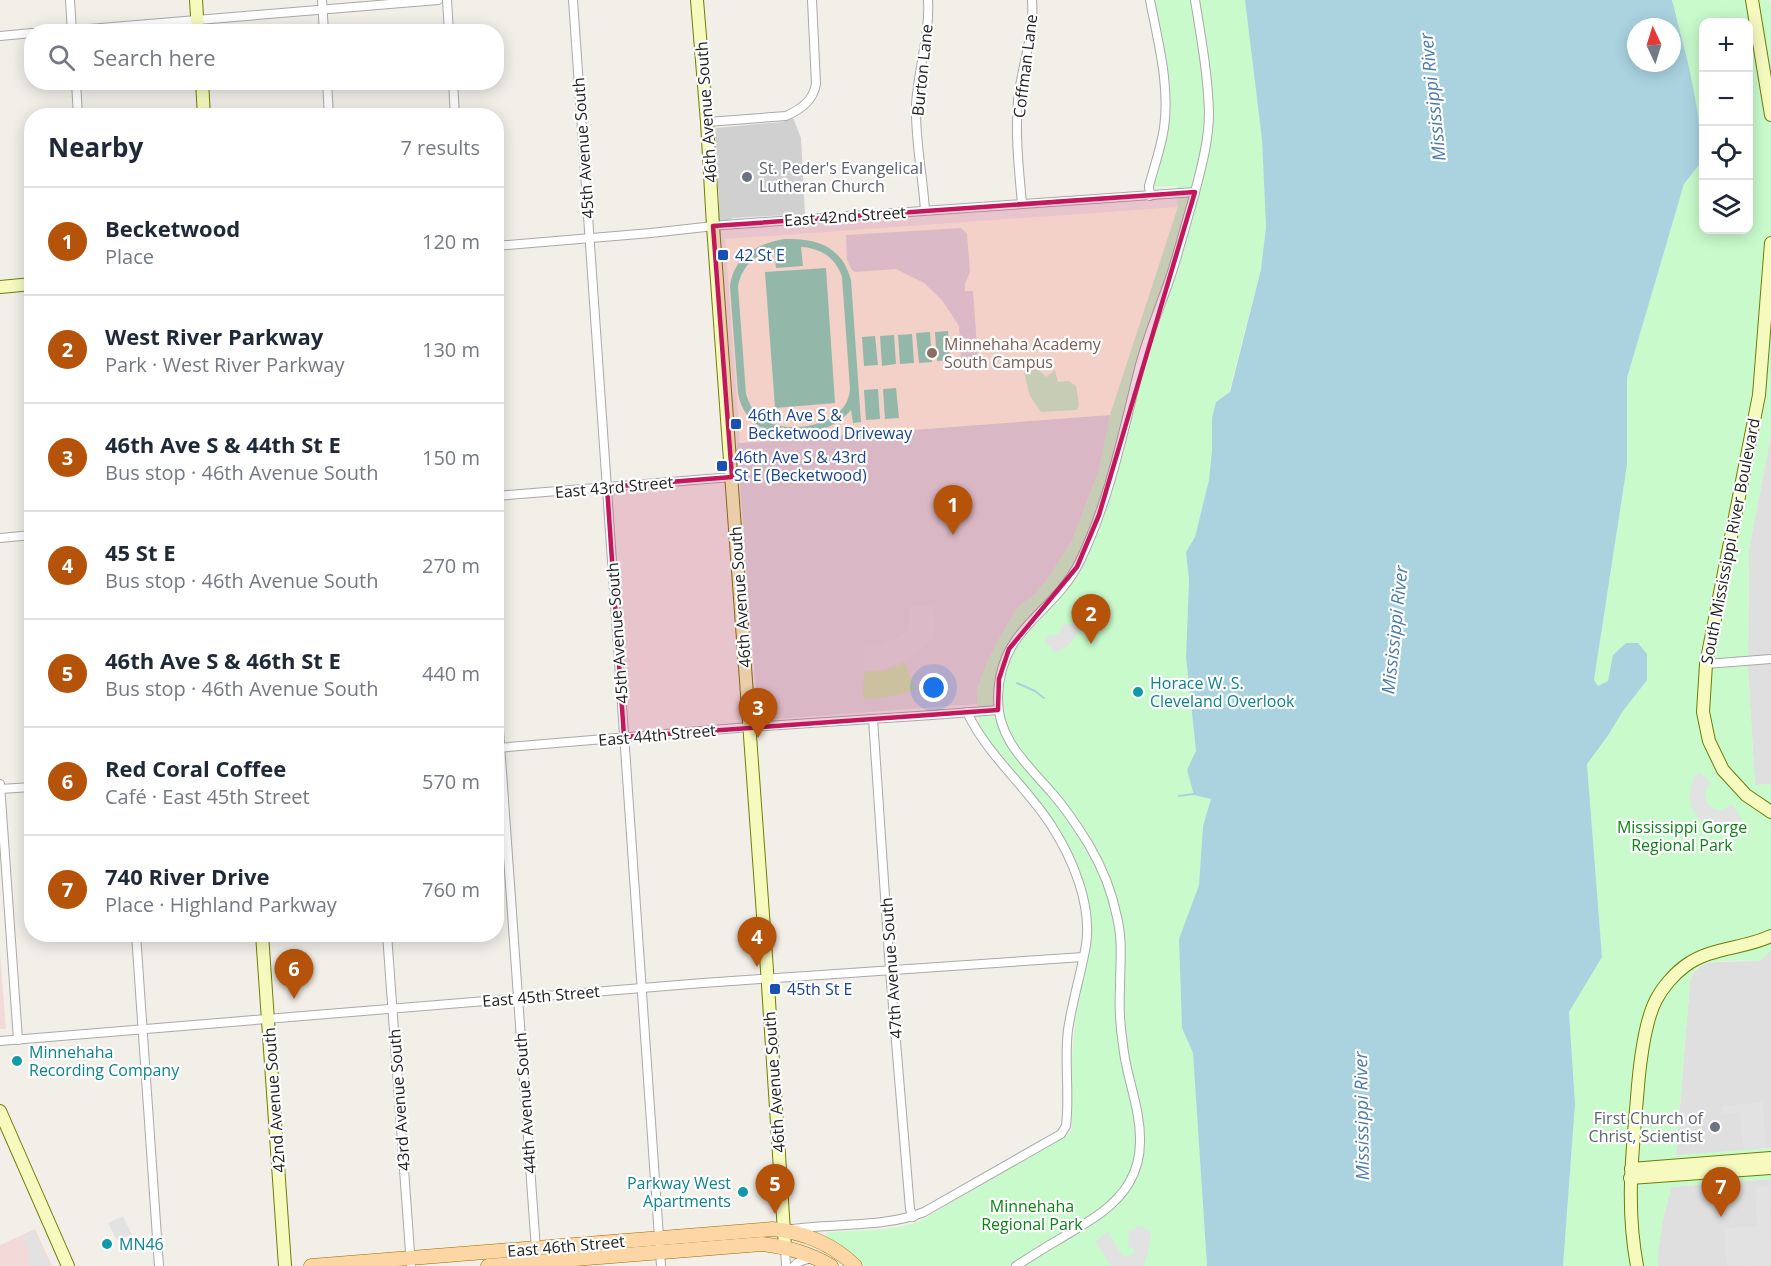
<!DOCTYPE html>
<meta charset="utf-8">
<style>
:root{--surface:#fff;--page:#f2f2f3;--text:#1f2937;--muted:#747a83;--line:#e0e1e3;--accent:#b45309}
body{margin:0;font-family:"Open Sans",sans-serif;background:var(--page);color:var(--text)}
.controls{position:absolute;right:18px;top:18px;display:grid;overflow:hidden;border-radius:12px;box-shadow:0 3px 15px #0003}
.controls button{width:54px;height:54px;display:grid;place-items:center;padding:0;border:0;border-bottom:2px solid var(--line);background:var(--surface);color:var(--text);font:30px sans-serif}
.compass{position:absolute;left:1627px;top:18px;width:54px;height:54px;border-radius:50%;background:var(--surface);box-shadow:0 3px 15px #0003;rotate:356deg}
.you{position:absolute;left:934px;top:688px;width:21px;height:21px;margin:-15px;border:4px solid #fff;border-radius:50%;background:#1a73e8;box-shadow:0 0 0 9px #1a73e833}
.badge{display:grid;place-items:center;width:39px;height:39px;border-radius:50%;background:var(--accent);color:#fff;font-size:20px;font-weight:700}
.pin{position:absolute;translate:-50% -50px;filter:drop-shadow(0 2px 3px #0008)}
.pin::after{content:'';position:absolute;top:32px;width:21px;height:18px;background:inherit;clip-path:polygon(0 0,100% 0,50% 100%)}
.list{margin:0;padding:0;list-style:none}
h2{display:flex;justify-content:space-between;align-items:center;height:78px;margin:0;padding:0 24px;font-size:26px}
h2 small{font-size:20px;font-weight:400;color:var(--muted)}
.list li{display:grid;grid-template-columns:39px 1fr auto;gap:18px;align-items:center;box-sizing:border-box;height:108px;padding:0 24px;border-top:2px solid var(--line)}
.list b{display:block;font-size:22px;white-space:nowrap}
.list p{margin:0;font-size:20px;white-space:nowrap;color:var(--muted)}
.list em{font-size:20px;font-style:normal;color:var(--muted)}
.icon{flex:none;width:33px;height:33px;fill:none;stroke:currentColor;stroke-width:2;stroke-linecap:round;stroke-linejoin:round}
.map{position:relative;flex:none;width:1771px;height:1266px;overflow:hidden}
.search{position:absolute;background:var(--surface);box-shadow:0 3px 15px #0003;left:24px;top:24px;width:480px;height:66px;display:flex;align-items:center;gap:15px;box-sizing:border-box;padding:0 21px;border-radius:24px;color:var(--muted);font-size:22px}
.panel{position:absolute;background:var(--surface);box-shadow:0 3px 15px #0003;left:24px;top:108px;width:480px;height:834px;border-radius:24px}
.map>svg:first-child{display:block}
.residential{fill:#e0dfdf}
.commercial{fill:#f2dad9}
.education{fill:#ffffe5}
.religious{fill:#d0d0d0}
.grass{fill:#cdebb0}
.park{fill:#c8facc;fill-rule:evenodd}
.pitch{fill:#88e0be;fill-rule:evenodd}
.parking{fill:#e2e2e2}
.water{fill:#aad3df;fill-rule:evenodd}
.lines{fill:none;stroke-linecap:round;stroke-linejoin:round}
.stream{stroke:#aad3df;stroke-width:2}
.street-casing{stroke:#a9a9a9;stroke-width:10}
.secondary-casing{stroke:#707d05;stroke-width:14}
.primary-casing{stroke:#a06b00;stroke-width:15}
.street{stroke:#fff;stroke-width:8}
.secondary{stroke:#f7fabf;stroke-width:12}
.primary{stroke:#fcd6a4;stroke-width:14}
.marked{fill:#c2185b;fill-opacity:0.2;stroke:#c2185b;stroke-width:4.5;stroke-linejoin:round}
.worship-dot{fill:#6b7280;stroke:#fff;stroke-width:2}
.transit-dot{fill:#1a4fb4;stroke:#fff;stroke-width:2}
.education-dot{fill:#8d6e63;stroke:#fff;stroke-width:2}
.culture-dot{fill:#0f9aa8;stroke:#fff;stroke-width:2}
.labels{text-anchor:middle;stroke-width:4.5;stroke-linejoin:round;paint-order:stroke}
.street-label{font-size:16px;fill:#222;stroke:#fff}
.worship-label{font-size:16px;fill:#5b616d;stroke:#fff;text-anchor:start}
.transit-label{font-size:16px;fill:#164399;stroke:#fff;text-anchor:start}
.education-label{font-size:16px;fill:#785e54;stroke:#fff;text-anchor:start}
.culture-label{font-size:16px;fill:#0d838f;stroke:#fff;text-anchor:start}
.park-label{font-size:16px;fill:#0c8416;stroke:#fff}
.water-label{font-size:18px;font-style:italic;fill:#4a7aab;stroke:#fff}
</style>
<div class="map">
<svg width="1771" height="1266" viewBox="0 0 1771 1266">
<rect width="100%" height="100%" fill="#f2efe9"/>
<g class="residential">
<path d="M1110 415 1099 470 1072 541 1046 581 1033 596 1018 607 1003 632 988 660 978 687 977 704 761 720 758 718 737 443Z"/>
<path d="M1771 435V784L1755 785 1748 671 1749 549Z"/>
<path d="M1771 951V1148L1676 1156 1690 981 1694 972 1704 964 1716 962 1759 961Z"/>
<path d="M1771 1179V1266H1658V1250L1662 1224 1671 1187Z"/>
</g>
<g class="commercial">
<path d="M0 953 6 1029H0Z"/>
<path d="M35 1229 52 1266H0V1245Z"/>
</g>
<path class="education" d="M1178 207 1110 415 740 443 725 239Z"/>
<path class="religious" d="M793 118 801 138 805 214 733 218 729 220 720 221 718 219 717 212 719 199 714 132 715 128 782 122Z"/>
<path class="grass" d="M904 663 916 689 894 696 863 699 864 672 886 670Z"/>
<g class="park">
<path d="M1155 0H1245L1262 140 1266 227 1261 268 1229 393 1216 402 1209 480 1195 537 1186 552 1189 580 1186 657 1196 752 1187 771 1211 798 1203 826 1199 885 1179 939 1182 1028 1193 1053 1207 1266H864L840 1245 825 1236 828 1232C858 1230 892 1232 920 1221L1068 1135 1072 1128 1071 1070 1075 1021 1092 937 1091 916 1086 888 1071 851 1051 817 980 728 977 702 978 687 988 660 1003 632 1018 607 1033 596 1046 581 1072 541 1099 470 1110 415 1178 207 1177 186 1154 187C1159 168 1166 148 1169 128 1175 85 1163 42 1155 0Z"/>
<path d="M1672 0H1769L1771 6V435L1749 549 1748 671 1755 785 1771 784V951L1759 961C1742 961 1705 957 1694 972 1692 975 1691 978 1690 981L1676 1155 1771 1148V1179L1671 1187C1664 1213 1658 1239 1658 1266H1563L1575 1104 1569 1012 1602 957 1587 764 1607 737 1623 711 1614 655 1608 681 1598 686 1594 680 1627 465V378L1684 184 1702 161 1689 67ZM1704 22H1748V230H1704Z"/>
<path d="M1037 368 1046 377 1055 370 1058 382 1069 381 1076 386 1079 405 1077 410 1041 412 1030 396 1024 373Z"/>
</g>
<g class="pitch">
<path d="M785 239C818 238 842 247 851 280L861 422 853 423 851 410C821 445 747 447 738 393L730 286C734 256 758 243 785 239ZM801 247C821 248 836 258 842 277L850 389C849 397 847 404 841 410 822 430 773 435 754 411 751 407 748 400 746 394L738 286C742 265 755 256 774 249L776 268 803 266Z"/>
<path d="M826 268 835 403 775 408 765 272Z"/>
<path d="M948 331 950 360 937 361 935 332Z"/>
<path d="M930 332 932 362 919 363 916 333Z"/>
<path d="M912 334 914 363 900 364 898 335Z"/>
<path d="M894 335 896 364 882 366 880 336Z"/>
<path d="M875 336 878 365 864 366 862 337Z"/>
<path d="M896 388 899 418 885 419 883 389Z"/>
<path d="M878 389 880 419 866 420 864 390Z"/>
</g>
<g class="parking">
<path d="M961 228 967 234 970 272 965 284V291H973L978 360 961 361 959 326 942 300 924 283 896 269 855 272 852 270 847 260 846 235Z"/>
<path d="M831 444 832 458 794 461V468L774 470 773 465 758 460V449Z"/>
<path d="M910 606H933L935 624 932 640 910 658 881 670 865 671 864 647H877L900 637 907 629 909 622Z"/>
<path d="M1064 624H1080L1079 630 1072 642 1060 651 1053 653 1051 646 1045 644 1047 636 1058 634Z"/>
<path d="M1699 772 1711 783 1706 788 1705 794 1708 805 1716 810H1722L1732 805 1742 819 1730 824 1719 826 1708 824 1699 818 1691 807 1689 795 1693 778Z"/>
<path d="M1763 1102 1766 1147 1744 1149 1739 1113 1722 1114V1106Z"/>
<path d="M1769 1186 1771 1265 1727 1266 1724 1228 1757 1226 1755 1187Z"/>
<path d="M123 1216 132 1235 117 1240 108 1223Z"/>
<path d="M1136 1226 1144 1227 1145 1230 1151 1231 1149 1247 1145 1263 1142 1266H1111L1095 1241 1108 1232 1119 1251 1125 1256 1131 1255 1134 1252V1248L1128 1247 1129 1230H1135Z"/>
<path d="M34 1232 50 1266H30L28 1248 22 1237Z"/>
</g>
<path class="water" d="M1245 0H1672L1689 67 1698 114 1702 161 1684 184 1627 378V465L1594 680 1598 686 1608 681 1613 655 1626 643H1638L1647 654V680L1623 711 1607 737 1587 764 1602 957 1569 1012 1575 1104 1563 1266H1207L1193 1053 1182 1028 1179 939 1199 885 1203 826 1211 799 1194 795 1187 770 1196 751 1186 657 1189 580 1186 552 1195 537 1209 480 1212 450V418L1216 402 1230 392 1261 269 1266 227 1262 140ZM1636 27H1672V63H1636Z"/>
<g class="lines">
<g class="stream">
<path d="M1017 683 1035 691 1044 698"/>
<path d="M1179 796 1194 794"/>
</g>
<defs>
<g id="street">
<path d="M70 0 72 32"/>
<path d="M322 0 324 32"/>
<path d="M447 0 449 32"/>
<path d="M573 0 661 1266"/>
<path d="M53 32 438 0"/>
<path d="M0 36 32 33"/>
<path d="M76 82 78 116"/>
<path d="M327 82 329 116"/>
<path d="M453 82 455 116"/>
<path d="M707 122 786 116C801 109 813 101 816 84L812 0"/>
<path d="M1150 196 1149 186C1154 167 1161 148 1164 128 1170 85 1158 42 1150 0"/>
<path d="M1022 204C1019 170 1015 135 1018 101 1021 67 1035 35 1032 0"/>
<path d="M925 211C923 176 915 141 916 105 918 70 930 35 928 0"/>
<path d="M496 246 651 233 723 225 1195 192"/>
<path d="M496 496 732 477"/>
<path d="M0 538 32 535"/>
<path d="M1706 664 1771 659"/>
<path d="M496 688 536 1250"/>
<path d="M873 719 890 970 910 1209 913 1217"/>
<path d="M497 748 749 727 932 715 998 710"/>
<path d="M0 784 18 1040"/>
<path d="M0 789 32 787"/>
<path d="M136 934 159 1266"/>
<path d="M387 934 411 1266"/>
<path d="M0 1041 703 983 1083 957"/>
<path d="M791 1229C833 1223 885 1228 924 1212L1061 1134 1066 1126C1070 1094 1064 1062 1068 1030 1072 1002 1081 974 1086 945 1092 905 1073 859 1051 825 1026 786 987 755 967 712"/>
<path d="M785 1247 786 1266"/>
<path d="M794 1266C799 1260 805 1260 812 1258"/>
<path d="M1016 1266C1030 1257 1044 1248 1058 1240 1084 1224 1113 1210 1129 1183 1136 1171 1140 1156 1140 1142 1141 1109 1126 1077 1123 1045 1120 1026 1119 1007 1120 988 1120 964 1123 941 1117 917 1112 892 1102 867 1089 845 1078 827 1066 809 1052 793 1027 764 997 739 998 697 1000 626 1053 616 1080 561 1110 499 1123 432 1140 365 1148 335 1160 307 1170 278 1179 251 1186 223 1194 196 1201 169 1209 140 1209 113 1208 75 1201 37 1195 0"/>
</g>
<g id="secondary">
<path d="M196 0 198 32"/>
<path d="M697 0 707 122 713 226 767 970 785 1247"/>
<path d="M1752 0 1771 115"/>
<path d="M202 82 204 116"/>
<path d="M1771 243 1759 395 1706 664 1703 712 1709 741 1723 770 1746 795 1771 812"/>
<path d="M0 287 32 284"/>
<path d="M262 934 285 1266"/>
<path d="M0 1111 68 1266"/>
<path d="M1631 1169 1771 1158"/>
<path d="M1630 1178 1771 1168"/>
<path d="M1637 1266C1626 1207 1632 1157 1637 1098 1639 1071 1644 1023 1656 1000 1662 988 1674 974 1685 966 1710 947 1744 949 1771 936"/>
</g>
<g id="primary">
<path d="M311 1266 773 1229C804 1232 834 1245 855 1266"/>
<path d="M488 1266 762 1244C787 1247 809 1253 831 1266"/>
</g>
</defs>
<use href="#street" class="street-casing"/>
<use href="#secondary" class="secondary-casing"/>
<use href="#primary" class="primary-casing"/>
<use href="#street" class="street"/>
<use href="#secondary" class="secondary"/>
<use href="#primary" class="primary"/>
</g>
<path class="marked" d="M1195 192 1099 515 1077 567 1009 649 999 679 998 710 624 737 607 487 732 477 713 226Z"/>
<g class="worship-dot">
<circle cx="747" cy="177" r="6"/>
<circle cx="1715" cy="1127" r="6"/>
</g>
<g class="transit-dot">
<rect x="717" y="249" width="12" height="12" rx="3"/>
<rect x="730" y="418" width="12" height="12" rx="3"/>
<rect x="716" y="460" width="12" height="12" rx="3"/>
<rect x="769" y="983" width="12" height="12" rx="3"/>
</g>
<circle class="education-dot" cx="932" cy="353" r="6"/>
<g class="culture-dot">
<circle cx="1138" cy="692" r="6"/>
<circle cx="17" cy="1061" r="6"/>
<circle cx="743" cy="1192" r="6"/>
<circle cx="107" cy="1244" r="6"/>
</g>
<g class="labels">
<g class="street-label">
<text transform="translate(1025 66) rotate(-83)" y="6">Coffman Lane</text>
<text transform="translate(922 70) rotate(-84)" y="6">Burton Lane</text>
<text transform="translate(706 112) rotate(-94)" y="6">46th Avenue South</text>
<text transform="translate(583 148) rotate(-94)" y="6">45th Avenue South</text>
<text transform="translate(845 216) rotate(-4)" y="6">East 42nd Street</text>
<text transform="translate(614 487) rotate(-5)" y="6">East 43rd Street</text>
<text transform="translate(1730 541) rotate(-79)" y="6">South Mississippi River Boulevard</text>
<text transform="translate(740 597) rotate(-94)" y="6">46th Avenue South</text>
<text transform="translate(617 633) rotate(-94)" y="6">45th Avenue South</text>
<text transform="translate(657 735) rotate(-5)" y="6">East 44th Street</text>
<text transform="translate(891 968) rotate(-94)" y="6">47th Avenue South</text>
<text transform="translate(541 996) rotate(-5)" y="6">East 45th Street</text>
<text transform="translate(774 1082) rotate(-94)" y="6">46th Avenue South</text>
<text transform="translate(274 1100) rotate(-94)" y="6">42nd Avenue South</text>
<text transform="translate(399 1100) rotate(-94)" y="6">43rd Avenue South</text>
<text transform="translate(525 1103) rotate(-94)" y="6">44th Avenue South</text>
<text transform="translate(566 1246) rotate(-5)" y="6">East 46th Street</text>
</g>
<g class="worship-label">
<text x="759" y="174">St. Peder's Evangelical<tspan x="759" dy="18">Lutheran Church</tspan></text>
<text x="1703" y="1124" text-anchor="end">First Church of<tspan x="1703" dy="18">Christ, Scientist</tspan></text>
</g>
<g class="transit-label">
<text x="735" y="261">42 St E</text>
<text x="748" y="421">46th Ave S &amp;<tspan x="748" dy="18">Becketwood Driveway</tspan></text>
<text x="734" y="463">46th Ave S &amp; 43rd<tspan x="734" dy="18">St E (Becketwood)</tspan></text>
<text x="787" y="995">45th St E</text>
</g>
<g class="education-label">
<text x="944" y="350">Minnehaha Academy<tspan x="944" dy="18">South Campus</tspan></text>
</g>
<g class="culture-label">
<text x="1150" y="689">Horace W. S.<tspan x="1150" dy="18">Cleveland Overlook</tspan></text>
<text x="29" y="1058">Minnehaha<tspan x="29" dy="18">Recording Company</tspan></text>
<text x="731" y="1189" text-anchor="end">Parkway West<tspan x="731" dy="18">Apartments</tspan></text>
<text x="119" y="1250">MN46</text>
</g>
<g class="park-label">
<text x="1682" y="833">Mississippi Gorge<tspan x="1682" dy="18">Regional Park</tspan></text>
<text x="1032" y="1212">Minnehaha<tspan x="1032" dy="18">Regional Park</tspan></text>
</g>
<g class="water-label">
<text transform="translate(1433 97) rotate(-96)" y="6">Mississippi River</text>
<text transform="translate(1395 630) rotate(-84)" y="6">Mississippi River</text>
<text transform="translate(1362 1116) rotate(-91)" y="6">Mississippi River</text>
</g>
</g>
</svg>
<div class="controls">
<button>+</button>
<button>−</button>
<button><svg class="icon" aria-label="locate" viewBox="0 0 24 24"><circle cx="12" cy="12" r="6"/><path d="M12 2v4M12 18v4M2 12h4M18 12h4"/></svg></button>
<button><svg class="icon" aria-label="layers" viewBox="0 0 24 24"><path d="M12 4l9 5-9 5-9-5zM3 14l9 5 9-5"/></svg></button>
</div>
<svg class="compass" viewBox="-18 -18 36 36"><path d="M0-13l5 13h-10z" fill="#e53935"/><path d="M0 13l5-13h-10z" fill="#747a83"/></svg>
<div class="you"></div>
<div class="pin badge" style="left:953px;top:535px">1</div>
<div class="pin badge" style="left:1091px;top:644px">2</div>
<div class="pin badge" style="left:758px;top:738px">3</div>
<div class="pin badge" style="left:757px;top:967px">4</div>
<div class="pin badge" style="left:775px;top:1214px">5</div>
<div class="pin badge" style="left:294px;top:999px">6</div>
<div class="pin badge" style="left:1721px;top:1217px">7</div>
<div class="search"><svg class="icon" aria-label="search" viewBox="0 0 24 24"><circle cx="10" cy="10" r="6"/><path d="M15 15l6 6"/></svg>Search here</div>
<section class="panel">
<h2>Nearby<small>7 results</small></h2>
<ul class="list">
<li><span class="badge">1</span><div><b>Becketwood</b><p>Place</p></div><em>120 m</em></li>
<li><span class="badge">2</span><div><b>West River Parkway</b><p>Park · West River Parkway</p></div><em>130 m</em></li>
<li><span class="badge">3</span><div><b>46th Ave S &amp; 44th St E</b><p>Bus stop · 46th Avenue South</p></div><em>150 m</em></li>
<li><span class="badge">4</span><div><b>45 St E</b><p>Bus stop · 46th Avenue South</p></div><em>270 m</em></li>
<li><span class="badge">5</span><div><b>46th Ave S &amp; 46th St E</b><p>Bus stop · 46th Avenue South</p></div><em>440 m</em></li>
<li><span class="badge">6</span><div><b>Red Coral Coffee</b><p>Café · East 45th Street</p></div><em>570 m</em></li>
<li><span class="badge">7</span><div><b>740 River Drive</b><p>Place · Highland Parkway</p></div><em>760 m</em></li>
</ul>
</section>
</div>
